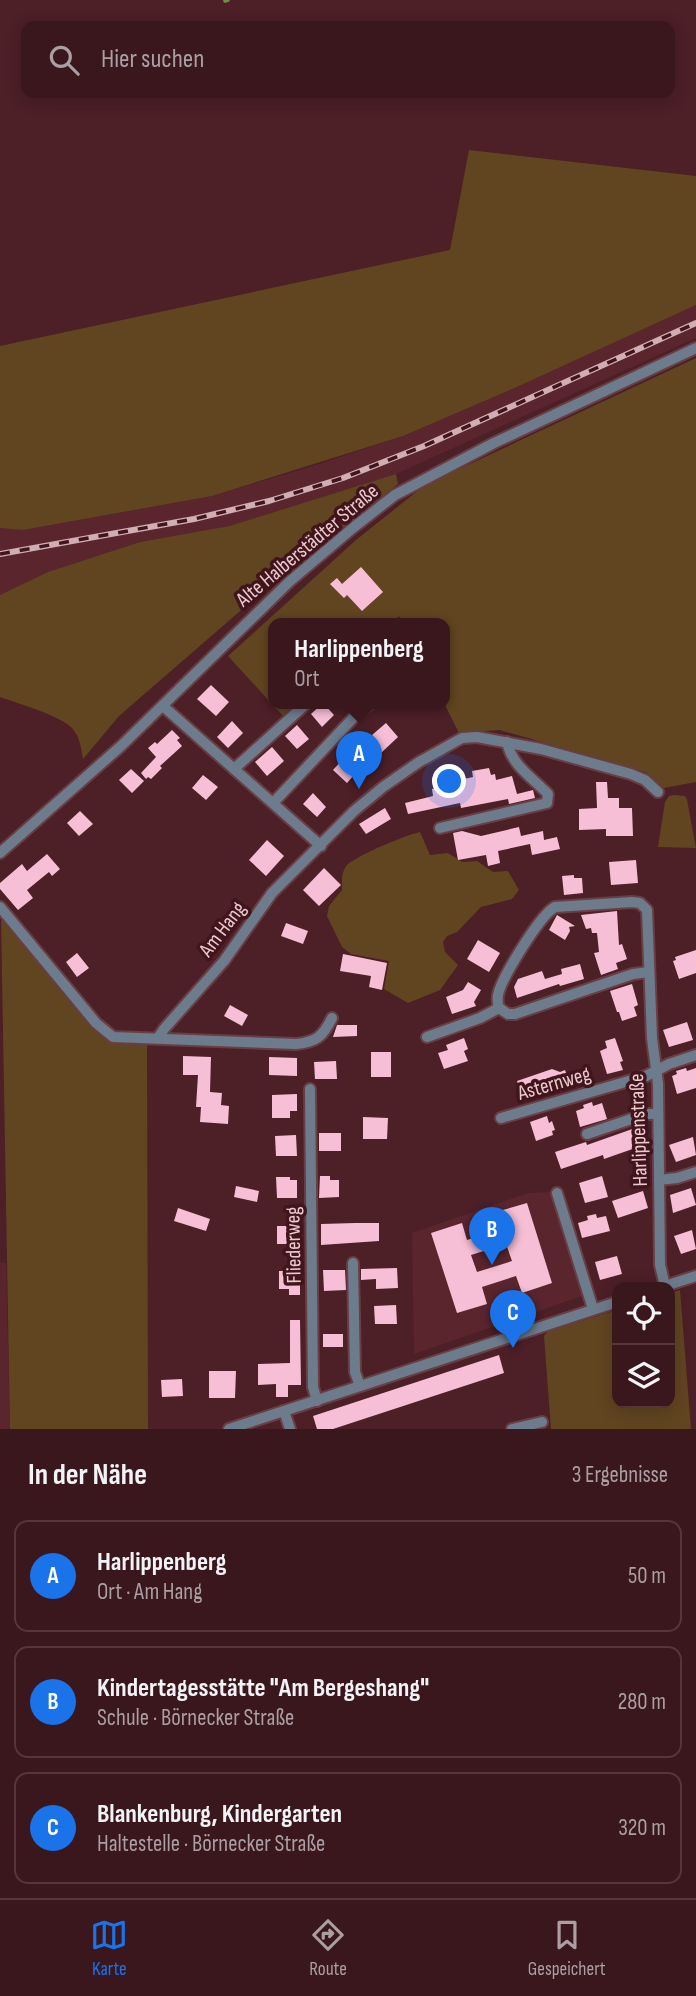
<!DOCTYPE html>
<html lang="de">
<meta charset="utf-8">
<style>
:root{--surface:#3a171d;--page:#45242a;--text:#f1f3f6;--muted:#ab9fa4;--line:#54363b;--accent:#1a73e8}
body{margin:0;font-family:"Sofia Sans Condensed",sans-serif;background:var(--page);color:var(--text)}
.controls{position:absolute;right:21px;bottom:21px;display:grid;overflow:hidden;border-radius:14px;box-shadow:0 4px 18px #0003}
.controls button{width:63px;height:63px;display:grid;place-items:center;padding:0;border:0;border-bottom:2px solid var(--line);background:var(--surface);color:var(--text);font:35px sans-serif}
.you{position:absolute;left:450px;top:782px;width:24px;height:24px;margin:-18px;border:5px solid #fff;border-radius:50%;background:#1a73e8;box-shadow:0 0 0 10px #1a73e833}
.badge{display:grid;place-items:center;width:46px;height:46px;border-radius:50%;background:var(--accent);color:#fff;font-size:23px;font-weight:700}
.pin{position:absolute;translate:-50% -58px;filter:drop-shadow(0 2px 4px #0008)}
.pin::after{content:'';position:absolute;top:37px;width:24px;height:21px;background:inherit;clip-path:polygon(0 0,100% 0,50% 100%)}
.popup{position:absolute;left:268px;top:618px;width:182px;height:91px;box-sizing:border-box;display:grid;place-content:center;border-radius:14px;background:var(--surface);filter:drop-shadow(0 2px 5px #0005);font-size:23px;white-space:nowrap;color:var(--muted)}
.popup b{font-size:26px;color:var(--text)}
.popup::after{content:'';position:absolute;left:50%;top:100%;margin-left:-14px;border:14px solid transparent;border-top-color:var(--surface)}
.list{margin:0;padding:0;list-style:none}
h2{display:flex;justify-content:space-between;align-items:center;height:91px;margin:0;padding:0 28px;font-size:30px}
h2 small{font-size:23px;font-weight:400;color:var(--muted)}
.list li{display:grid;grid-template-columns:46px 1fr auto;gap:21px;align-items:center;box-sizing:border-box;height:112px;margin:0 14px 14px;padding:0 14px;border:2px solid var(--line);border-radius:14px}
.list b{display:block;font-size:26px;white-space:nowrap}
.list p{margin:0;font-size:23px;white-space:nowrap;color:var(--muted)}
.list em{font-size:23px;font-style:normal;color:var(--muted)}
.icon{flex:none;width:38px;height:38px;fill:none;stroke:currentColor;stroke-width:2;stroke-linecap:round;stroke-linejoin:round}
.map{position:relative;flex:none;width:696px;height:1429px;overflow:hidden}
.search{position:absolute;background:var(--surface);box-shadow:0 4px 18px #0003;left:21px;right:21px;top:21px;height:77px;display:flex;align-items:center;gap:18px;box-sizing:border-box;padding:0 24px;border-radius:14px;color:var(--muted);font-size:26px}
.sheet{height:469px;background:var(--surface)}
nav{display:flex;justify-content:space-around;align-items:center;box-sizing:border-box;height:98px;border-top:2px solid var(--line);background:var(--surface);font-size:19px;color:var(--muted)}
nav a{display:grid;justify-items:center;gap:4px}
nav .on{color:var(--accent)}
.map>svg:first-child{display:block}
.built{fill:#5b252e}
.green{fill:#614521}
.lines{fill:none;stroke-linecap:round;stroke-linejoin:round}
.stream{stroke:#6c904c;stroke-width:3.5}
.building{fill:#f6bfd6;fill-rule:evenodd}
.street-casing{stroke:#693e45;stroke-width:14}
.street{stroke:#6d7c8d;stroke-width:10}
.rail-casing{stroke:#d0aeb2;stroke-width:6}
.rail{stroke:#42151d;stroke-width:3.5;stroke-dasharray:10;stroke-linecap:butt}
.labels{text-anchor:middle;stroke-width:7;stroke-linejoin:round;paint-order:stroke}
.street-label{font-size:21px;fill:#eacbce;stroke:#42151d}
</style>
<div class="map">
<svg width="696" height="1429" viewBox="0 0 696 1429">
<rect width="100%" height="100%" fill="#4d1f27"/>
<g class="built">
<path d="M696 305V338L396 474 233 526 140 542 48 572 0 595V528L23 530 212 496 310 467 403 436 519 386Z"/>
<path d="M550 1192 582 1296 414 1354 412 1233 528 1193Z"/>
<path d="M0 1263H6L10 1429H0Z"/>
</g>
<g class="green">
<path d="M469 150 696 176V305L519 386 403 436 212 496 23 530 0 528V346L450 250Z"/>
<path d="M696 358V782L664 788 646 772 500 730 459 733 444 703 445 623H403L399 616 391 623H273V703H298L283 716 228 656 356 540 425 485Z"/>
<path d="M396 474 398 484 284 573 119 716 83 759C81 748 80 737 72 728 61 716 17 703 0 697V595L48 572 140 542 230 526Z"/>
<path d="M674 795 685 796 687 800 696 848 658 847 665 802 669 796Z"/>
<path d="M420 832 430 855 448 853 462 862 477 861 493 872 508 871 519 890 512 899 481 907 457 932 447 936 443 942 445 952 458 965 440 990 408 1003 384 989 389 961 351 954 342 947 327 916 329 906 342 890C342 881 341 871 348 864 361 854 403 836 420 832Z"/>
<path d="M1 917 91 1024 107 1040 147 1045 148 1429H10Z"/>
<path d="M680 1290 691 1429H551L544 1336 548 1331 617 1310V1403H670V1293Z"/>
</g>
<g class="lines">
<path class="stream" d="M225 1 228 0"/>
</g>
<g class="building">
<path d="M361 567 383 592 362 611 347 595 344 598 330 584 337 578 342 584Z"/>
<path d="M211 685 229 702 216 716 197 699Z"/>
<path d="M323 703 334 715 322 727 311 714Z"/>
<path d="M232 721 243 733 228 748 217 737Z"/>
<path d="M386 723 398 737 381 753 370 742 374 738 372 735Z"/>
<path d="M297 725 309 739 297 749 285 736Z"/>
<path d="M172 730 180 738 177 740 182 746 160 766 162 768 151 779 148 777 146 779 141 773 156 757 148 748 155 742 157 744Z"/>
<path d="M272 747 284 761 267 776 255 762Z"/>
<path d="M353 748 364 758 359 763 362 766 347 783 333 770Z"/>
<path d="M489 768 491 775 495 774 496 780 512 776 517 794 533 790 535 798 509 804 508 799 461 808 460 803 408 814 405 803 433 796 432 789 456 784 455 781 473 777 472 771Z"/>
<path d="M131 769 144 781 132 793 119 780Z"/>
<path d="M203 775 218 787 206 800 192 788Z"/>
<path d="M596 782H607L608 798H619V808H632L633 836H606V829L579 830V809L597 808Z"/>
<path d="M313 793 326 807 317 817 303 804Z"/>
<path d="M385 808 391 819 366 834 359 824Z"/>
<path d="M80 811 93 824 79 836 67 823Z"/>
<path d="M519 827 521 836 543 831 544 840 557 837 560 849 532 855 530 844 498 851 500 863 488 866 486 855 458 860 453 833 462 831 481 836Z"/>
<path d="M267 840 284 856 266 876 249 860Z"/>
<path d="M47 854 60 869 52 876 49 872 27 890 33 898 18 910 0 889V883L22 864 27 871Z"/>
<path d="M636 860 638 883 611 885 609 862Z"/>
<path d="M324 868 341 885 319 906 303 890Z"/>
<path d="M574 875V878H582L583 893 564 895 562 876Z"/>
<path d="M617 911 619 945 622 944 627 959 616 963 618 969 601 975 594 953 599 952 597 933H592L591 928 586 929 581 915Z"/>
<path d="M557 915 575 926 569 927 570 931 565 940 549 930Z"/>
<path d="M286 923 308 931 303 944 281 936Z"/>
<path d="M478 940 500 953 489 972 467 959Z"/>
<path d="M696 950V973L679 979 673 961 676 960 675 957Z"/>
<path d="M77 953 89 968 77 977 66 962Z"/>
<path d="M343 954 387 963 382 990 369 987 371 976 340 971Z"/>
<path d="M580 964 584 979 560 986 559 984 517 998 514 987 518 979 542 971 545 979 562 974 561 969Z"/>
<path d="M468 982 481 990 474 1002 476 1006 452 1014 446 997 463 990Z"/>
<path d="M632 984 638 1005 634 1007 637 1016 622 1021 619 1012H617L610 991Z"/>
<path d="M230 1005 248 1015 242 1026 224 1016Z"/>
<path d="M687 1022 693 1040 669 1047 663 1030Z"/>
<path d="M337 1025H357V1036L333 1037Z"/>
<path d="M464 1038 468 1049 464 1051 468 1061 444 1069 438 1053 448 1050 446 1045Z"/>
<path d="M615 1038 623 1061 620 1062 623 1070 607 1074 600 1051 607 1048 605 1041Z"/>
<rect x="371" y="1052" width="20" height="25"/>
<path d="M183 1056 211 1057 210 1092 222 1093 221 1105 229 1106 228 1124 200 1122 201 1107H196L198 1075H183Z"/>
<path d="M269 1057 297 1058V1076L269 1075Z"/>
<path d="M336 1061 337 1079H315L314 1062Z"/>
<path d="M686 1068 687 1071 696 1068V1088L677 1094 672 1076 677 1074 676 1071Z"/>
<path d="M552 1069 560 1072 565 1070 571 1088 559 1092 558 1089 547 1093 545 1089 522 1096 517 1081Z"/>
<path d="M297 1094V1111H290V1118H272V1095Z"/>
<path d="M592 1102 593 1106 602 1103 607 1119 580 1127 576 1111 584 1108 583 1105Z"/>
<path d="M547 1116 549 1123 552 1121 555 1130 552 1131 553 1135 536 1141 530 1122Z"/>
<path d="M363 1117 388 1118 387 1139H363Z"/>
<path d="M638 1127 644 1145 604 1159 603 1155 561 1169 555 1152 586 1142 587 1145Z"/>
<rect x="319" y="1133" width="22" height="18"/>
<path d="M296 1135 297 1156H276L275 1136Z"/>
<path d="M693 1137 696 1155 676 1162 669 1145Z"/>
<path d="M320 1176H330V1180H339V1197L319 1198Z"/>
<path d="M602 1176 608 1197 585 1203 579 1183Z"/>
<path d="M276 1177H290V1180H297V1198H277Z"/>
<path d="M236 1186 259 1191 257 1202 234 1197Z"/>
<path d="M691 1188 696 1205 673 1213 670 1195Z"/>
<path d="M643 1191 648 1208 618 1218 612 1201Z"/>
<path d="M527 1203 552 1283 522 1293 516 1276 482 1287 487 1304 457 1313 431 1233 462 1223 467 1240 502 1229 496 1212ZM506 1244 512 1261 477 1272 471 1255Z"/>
<path d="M178 1208 210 1219 206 1231 174 1221Z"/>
<path d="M596 1214 597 1218 606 1216 610 1231 582 1238 578 1223 588 1220 587 1216Z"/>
<path d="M355 1223H379V1241L321 1245V1224Z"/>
<path d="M277 1226H300V1250H290V1244H277Z"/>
<path d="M692 1230 696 1249 681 1254 674 1236Z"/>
<path d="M617 1256 622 1274 600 1280 595 1262Z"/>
<path d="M397 1268 398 1288 376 1289V1279L361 1280V1269Z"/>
<path d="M323 1270H345L346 1290 324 1291Z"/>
<path d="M279 1271H300V1295H289V1289H279Z"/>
<path d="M396 1305 397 1324H375L374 1306Z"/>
<path d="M290 1320H300L301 1385H288V1397H276V1384L258 1385V1364L290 1363Z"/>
<rect x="323" y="1334" width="20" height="13"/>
<path d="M499 1355 504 1373 333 1429H317L313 1416Z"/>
<path d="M209 1371H236L235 1398H209Z"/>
<path d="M182 1379 183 1396 162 1397 161 1380Z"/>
</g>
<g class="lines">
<defs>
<g id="street">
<path d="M163 706 321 846"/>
<path d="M234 769 307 703"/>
<path d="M274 802 355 716 371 703"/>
<path d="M440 828 547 803 548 794C532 777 512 766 507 742"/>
<path d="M0 853 121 746 289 582 354 527 395 495 494 443 696 348"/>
<path d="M0 907 96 1023 113 1037 296 1044C317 1042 323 1036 332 1018"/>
<path d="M499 1008C497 1002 497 997 499 991 505 973 540 915 555 907L632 902 640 903 647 910 652 1038 658 1084 660 1265 665 1286"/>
<path d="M499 1008 508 1014H515L633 974 649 972"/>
<path d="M427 1037 480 1018 499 1008"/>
<path d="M158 1038 164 1029 224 961 272 893 354 811 383 787 419 762 462 738 477 737 541 749 631 774 645 780 658 792"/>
<path d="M310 1089 313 1387 317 1401"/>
<path d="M501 1118 646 1076 669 1064 696 1055"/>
<path d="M587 1134 646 1114H658"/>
<path d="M659 1180 677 1178 696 1172"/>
<path d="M557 1193 593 1309"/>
<path d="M353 1263 355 1372 360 1386"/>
<path d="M662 1287 696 1276"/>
<path d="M284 1411 290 1429"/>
<path d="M229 1429 617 1302"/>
<path d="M512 1429 542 1422"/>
</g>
</defs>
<use href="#street" class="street-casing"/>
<use href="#street" class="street"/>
<defs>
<path id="rail" d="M0 554 194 519 269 501 343 478 424 446 696 323"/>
</defs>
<use href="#rail" class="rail-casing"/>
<use href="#rail" class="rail"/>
</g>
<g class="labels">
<g class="street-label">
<text transform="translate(307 545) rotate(-40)" y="7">Alte Halberstädter Straße</text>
<text transform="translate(222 929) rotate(-53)" y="7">Am Hang</text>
<text transform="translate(554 1083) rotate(-16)" y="7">Asternweg</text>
<text transform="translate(638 1130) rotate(-92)" y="7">Harlippenstraße</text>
<text transform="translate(293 1245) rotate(-91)" y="7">Fliederweg</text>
</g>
</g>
</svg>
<div class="controls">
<button><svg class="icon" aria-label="locate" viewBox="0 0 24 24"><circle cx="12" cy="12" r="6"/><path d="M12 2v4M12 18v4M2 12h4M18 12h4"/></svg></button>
<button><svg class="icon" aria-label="layers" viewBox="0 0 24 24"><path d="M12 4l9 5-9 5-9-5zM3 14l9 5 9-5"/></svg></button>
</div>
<div class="you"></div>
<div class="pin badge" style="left:359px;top:789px">A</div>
<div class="popup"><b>Harlippenberg</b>Ort</div>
<div class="pin badge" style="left:492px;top:1265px">B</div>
<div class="pin badge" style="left:513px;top:1348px">C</div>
<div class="search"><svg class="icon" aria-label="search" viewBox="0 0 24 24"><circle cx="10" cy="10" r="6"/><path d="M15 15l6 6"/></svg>Hier suchen</div>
</div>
<section class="sheet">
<h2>In der Nähe<small>3 Ergebnisse</small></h2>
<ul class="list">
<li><span class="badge">A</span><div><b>Harlippenberg</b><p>Ort · Am Hang</p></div><em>50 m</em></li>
<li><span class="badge">B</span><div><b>Kindertagesstätte &quot;Am Bergeshang&quot;</b><p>Schule · Börnecker Straße</p></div><em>280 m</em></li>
<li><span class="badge">C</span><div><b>Blankenburg, Kindergarten</b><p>Haltestelle · Börnecker Straße</p></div><em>320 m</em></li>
</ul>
</section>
<nav>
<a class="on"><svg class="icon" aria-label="map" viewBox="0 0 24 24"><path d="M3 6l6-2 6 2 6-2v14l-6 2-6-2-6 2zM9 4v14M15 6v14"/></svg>Karte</a>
<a><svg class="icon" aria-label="directions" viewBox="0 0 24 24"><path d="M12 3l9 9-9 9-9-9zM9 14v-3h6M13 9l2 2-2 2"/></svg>Route</a>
<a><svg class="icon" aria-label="saved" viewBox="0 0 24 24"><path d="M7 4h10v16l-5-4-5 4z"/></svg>Gespeichert</a>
</nav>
